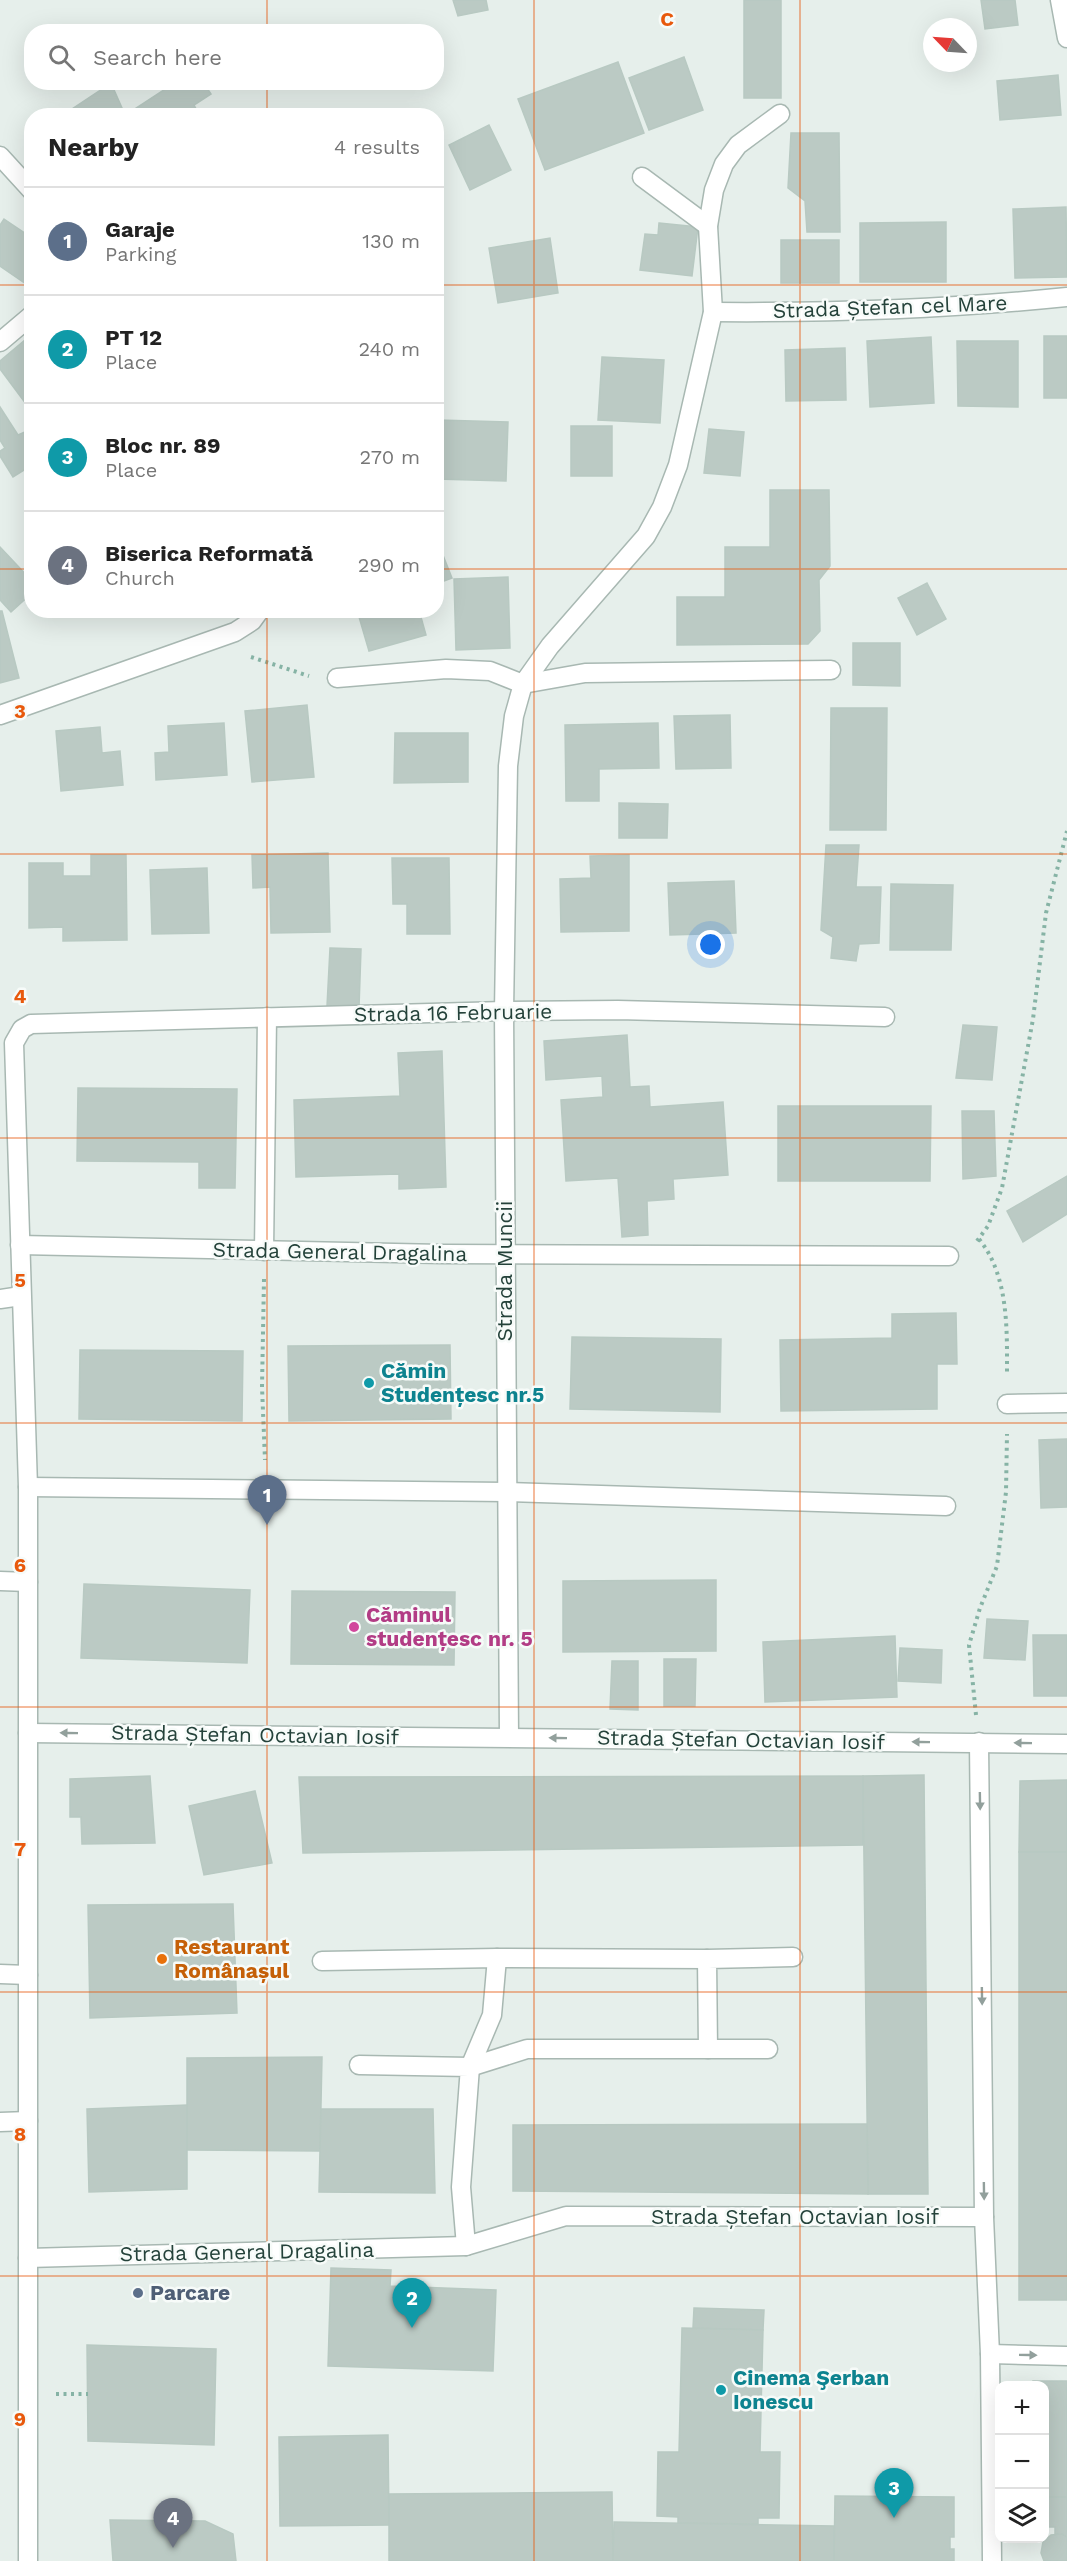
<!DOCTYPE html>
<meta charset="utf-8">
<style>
:root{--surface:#fff;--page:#f2f2f2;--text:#222;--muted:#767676;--line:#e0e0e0;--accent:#804e3d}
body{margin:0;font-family:"Work Sans",sans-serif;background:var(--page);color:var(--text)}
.controls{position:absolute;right:18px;bottom:18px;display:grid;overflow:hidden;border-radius:12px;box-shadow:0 6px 24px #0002}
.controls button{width:54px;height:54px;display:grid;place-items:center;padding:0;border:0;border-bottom:2px solid var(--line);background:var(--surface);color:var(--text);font:30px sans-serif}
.compass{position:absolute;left:923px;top:18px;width:54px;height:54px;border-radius:50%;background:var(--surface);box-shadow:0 6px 24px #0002;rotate:295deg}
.you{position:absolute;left:711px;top:945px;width:21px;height:21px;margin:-15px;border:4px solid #fff;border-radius:50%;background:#1a73e8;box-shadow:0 0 0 9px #1a73e833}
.badge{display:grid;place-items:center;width:39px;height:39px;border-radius:50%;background:var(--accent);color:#fff;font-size:20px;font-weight:700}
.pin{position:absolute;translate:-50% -50px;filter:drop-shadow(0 2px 3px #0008)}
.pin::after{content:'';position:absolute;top:32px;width:21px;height:18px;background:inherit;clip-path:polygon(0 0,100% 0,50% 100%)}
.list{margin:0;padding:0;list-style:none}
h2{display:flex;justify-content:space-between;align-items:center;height:78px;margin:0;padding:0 24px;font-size:26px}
h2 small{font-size:20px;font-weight:400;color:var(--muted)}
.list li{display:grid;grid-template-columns:39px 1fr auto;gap:18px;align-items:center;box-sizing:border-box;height:108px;padding:0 24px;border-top:2px solid var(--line)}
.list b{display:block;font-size:22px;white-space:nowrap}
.list p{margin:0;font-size:20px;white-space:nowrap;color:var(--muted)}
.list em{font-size:20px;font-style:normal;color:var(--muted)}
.icon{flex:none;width:33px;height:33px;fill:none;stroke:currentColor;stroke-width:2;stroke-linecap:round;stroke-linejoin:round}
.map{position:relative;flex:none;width:1067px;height:2561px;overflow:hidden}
.search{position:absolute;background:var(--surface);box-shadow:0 6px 24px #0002;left:24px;top:24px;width:420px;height:66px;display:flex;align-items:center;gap:15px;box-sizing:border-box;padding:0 21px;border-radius:24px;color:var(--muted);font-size:22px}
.panel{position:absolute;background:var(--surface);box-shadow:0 6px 24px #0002;left:24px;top:108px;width:420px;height:510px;border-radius:24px}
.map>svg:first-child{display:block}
.building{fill:#bbcac4;stroke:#b8c9c2;stroke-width:1.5}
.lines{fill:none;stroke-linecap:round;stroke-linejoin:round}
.lane-casing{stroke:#a8b8b2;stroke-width:21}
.street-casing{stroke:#a8b8b2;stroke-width:21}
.path{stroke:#86b3a5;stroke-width:4;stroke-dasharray:3 4.5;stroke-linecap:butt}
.lane{stroke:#fff;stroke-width:18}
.street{stroke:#fff;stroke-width:18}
.oneway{fill:#92a09c}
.grid{fill:none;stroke:#e8590c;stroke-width:1.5;stroke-opacity:0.55}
.culture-dot{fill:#0f9aa8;stroke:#f7fbf9;stroke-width:2}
.hotel-dot{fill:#d1479c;stroke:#f7fbf9;stroke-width:2}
.food-dot{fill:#e8710a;stroke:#f7fbf9;stroke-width:2}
.service-dot{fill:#5c6f8a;stroke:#f7fbf9;stroke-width:2}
.labels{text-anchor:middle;stroke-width:5;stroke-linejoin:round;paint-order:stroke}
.street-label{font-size:21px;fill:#24423a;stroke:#f7fbf9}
.culture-label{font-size:21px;font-weight:bold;fill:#0d838f;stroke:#f7fbf9;text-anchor:start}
.hotel-label{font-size:21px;font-weight:bold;fill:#b23c85;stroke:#f7fbf9;text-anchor:start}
.food-label{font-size:21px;font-weight:bold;fill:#c56008;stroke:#f7fbf9;text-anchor:start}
.service-label{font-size:21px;font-weight:bold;fill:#4e5e75;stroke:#f7fbf9;text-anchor:start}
.grid-label{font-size:20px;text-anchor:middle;font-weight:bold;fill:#e8590c;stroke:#f7fbf9;stroke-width:5;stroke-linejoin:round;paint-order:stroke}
</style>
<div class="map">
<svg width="1067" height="2561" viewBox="0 0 1067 2561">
<rect width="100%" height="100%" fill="#e6efeb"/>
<g class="building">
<path d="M453 0H486L488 10 458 16Z"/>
<rect x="744" y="0" width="37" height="98"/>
<path d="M981 0H1015L1018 25 985 29Z"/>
<path d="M684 57 703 110 649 130 629 78Z"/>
<path d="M618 62 644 133 545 170 518 99Z"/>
<path d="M1058 75 1061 115 1000 120 997 81Z"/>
<path d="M176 82H203L211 94 194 105 200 116H124Z"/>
<path d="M111 83 122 108 110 116H68L66 113Z"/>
<path d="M489 125 511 170 470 190 449 145Z"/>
<path d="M791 133H839L840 232H807L805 201 788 188Z"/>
<path d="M1066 207 1067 277 1015 278 1013 209Z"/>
<path d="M4 219 32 238V288L0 266V225Z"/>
<path d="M946 222V282H860V223Z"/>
<path d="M659 223 698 227 692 276 640 270 645 234 658 235Z"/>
<path d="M550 238 558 293 498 303 489 248Z"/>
<rect x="781" y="240" width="58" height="43"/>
<path d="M32 334V412L0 369V361Z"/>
<rect x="1044" y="336" width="23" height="62"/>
<path d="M931 337 934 403 870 407 867 341Z"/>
<path d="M957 341H1018V407L958 406Z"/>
<path d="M845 348 846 400 786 401 785 350Z"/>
<path d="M602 357 664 360 660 423 598 420Z"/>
<path d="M0 407 18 435 32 429V465L13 477 0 456V451L5 448 0 440Z"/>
<path d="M438 420 508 422 506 481 436 479Z"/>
<rect x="571" y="426" width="41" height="50"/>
<path d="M709 429 744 432 740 476 704 473Z"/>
<path d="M770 490H829L830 566 819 580 820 631 808 644 677 645V597H725V547H770Z"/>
<path d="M437 540 452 578 436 584V541Z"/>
<path d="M0 547 32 581V593L11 612 0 600Z"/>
<path d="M508 577 510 648 456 650 454 579Z"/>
<path d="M927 583 946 619 917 635 898 598Z"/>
<path d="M357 610H419L426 635 369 651Z"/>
<path d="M0 611H2L19 678 0 683Z"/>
<path d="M853 643H900V686L853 685Z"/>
<path d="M307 705 314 777 252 782 245 711Z"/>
<path d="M831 708H887L886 830H830Z"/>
<path d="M730 715 731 768 676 769 674 716Z"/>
<path d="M224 723 227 775 156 780 155 753 169 752 168 726Z"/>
<path d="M658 723 659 768 599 769V801H566L565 725Z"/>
<path d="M100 727 102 753 120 751 123 785 61 791 56 731Z"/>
<path d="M395 733H468V782L394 783Z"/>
<path d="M619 803 668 804 667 838H619Z"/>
<path d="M826 845H859L856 887H881L879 943 859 944 856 961 831 958 833 937 821 930Z"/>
<path d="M328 853 330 932 271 933 270 887 253 888 252 855Z"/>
<path d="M91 855H126L127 940 63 941V927L29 928V863H63V876H91Z"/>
<path d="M629 855V931L561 932 560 879 591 878 590 856Z"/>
<path d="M392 858H449L450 934H407V904H393Z"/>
<path d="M207 868 209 933 152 934 150 870Z"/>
<path d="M734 881 736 933 670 935 668 883Z"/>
<path d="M891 884 953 885 951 950H890Z"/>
<path d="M330 948 361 949 359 1008 327 1006Z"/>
<path d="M963 1025 997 1027 992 1080 956 1078Z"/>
<path d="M627 1035 630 1087 649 1086 650 1107 723 1102 728 1175 673 1179 674 1199 647 1201 648 1235 622 1237 618 1178 566 1181 561 1100 603 1097 602 1076 546 1080 544 1041Z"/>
<path d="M442 1051 446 1187 399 1189V1174L296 1177 294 1100 400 1096 398 1053Z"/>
<path d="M78 1088 237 1089 235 1188H199V1162L77 1161Z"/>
<path d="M778 1106H931L930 1181H778Z"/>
<path d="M962 1111H994L996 1176 963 1179Z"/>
<path d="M1067 1176V1214L1023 1242 1007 1211Z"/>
<path d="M956 1313 957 1364H937V1409L781 1411 780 1340 892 1338V1314Z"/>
<path d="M572 1337 721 1339 720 1412 570 1409Z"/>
<path d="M450 1345 451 1419 289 1421 288 1346Z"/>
<path d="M80 1350 243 1351 242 1421 79 1419Z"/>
<path d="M1067 1439V1507L1041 1508 1039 1440Z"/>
<path d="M716 1580V1651L563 1652V1581Z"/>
<path d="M84 1584 250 1590 247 1663 81 1658Z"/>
<path d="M292 1591 455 1592 454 1665 291 1664Z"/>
<path d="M987 1619 1028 1621 1025 1660 984 1658Z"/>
<path d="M1033 1635H1067V1696H1034Z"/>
<path d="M895 1636 897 1697 765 1702 763 1642Z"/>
<path d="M900 1648 942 1650 941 1683 898 1681Z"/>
<path d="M664 1659H696L695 1706H664Z"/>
<path d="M612 1661H638V1710L610 1709Z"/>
<path d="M924 1775 928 2194H868L863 1776Z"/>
<path d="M150 1776 155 1843 82 1844 81 1817H70V1779Z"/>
<path d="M863 1776V1845L303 1853 299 1777Z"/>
<path d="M1067 1780V1852H1019L1020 1781Z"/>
<path d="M255 1791 272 1863 204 1875 189 1806Z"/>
<rect x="1019" y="1852" width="48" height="448"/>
<path d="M233 1904 237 2013 90 2018 88 1905Z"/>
<path d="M322 2057 320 2151 187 2150V2058Z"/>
<path d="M187 2105V2189L89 2192 87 2109Z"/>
<path d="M321 2109H433L435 2193 319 2192Z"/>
<path d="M867 2124 868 2194 513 2191V2125Z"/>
<path d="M331 2268 391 2270 390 2286 496 2290 493 2371 328 2366Z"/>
<path d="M694 2308 764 2310 763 2330 693 2328Z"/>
<path d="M682 2328 763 2330 760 2452H780L779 2518H758V2524L678 2523V2517L657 2516 658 2452H679Z"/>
<path d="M87 2345 216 2349 214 2445 88 2441Z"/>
<path d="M1033 2381H1067V2497H1044V2386H1033Z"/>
<path d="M388 2435 389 2525 280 2526 279 2437Z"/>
<path d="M612 2492 613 2561H389V2494Z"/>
<path d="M835 2496 954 2497V2537H950V2549H954V2561H834Z"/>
<path d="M1044 2497H1067V2537L1055 2534V2527H1044Z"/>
<path d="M110 2520 205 2521 233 2534 236 2561H113Z"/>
<path d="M614 2522 834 2526V2561H613Z"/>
<path d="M1062 2534 1067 2537V2561H1044L1041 2553 1043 2542 1051 2535Z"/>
</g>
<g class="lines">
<defs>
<g id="lane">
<path d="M0 1299 21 1296"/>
<path d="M0 1581 28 1582"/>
<path d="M497 1958 707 1959"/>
<path d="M322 1961 497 1958 492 2015 470 2067"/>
<path d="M0 1974 28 1975"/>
<path d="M708 2049 707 1959 793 1957"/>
<path d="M359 2065 470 2067 461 2187 466 2246"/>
<path d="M470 2067 527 2049H768"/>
</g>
<g id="street">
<path d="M1060 0 1067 38"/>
<path d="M0 156 32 191"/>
<path d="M642 177 708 226"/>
<path d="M713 312C831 313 950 309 1067 297"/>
<path d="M0 342 32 315"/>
<path d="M337 678 446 669 490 671 523 684 585 673 831 670"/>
<path d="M0 715 235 632 252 621 260 610"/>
<path d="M20 1245 442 1254 949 1256"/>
<path d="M264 1251 267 1017"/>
<path d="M1007 1404 1067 1403"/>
<path d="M28 1487 506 1492 946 1506"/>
<path d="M28 1733 1067 1744"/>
<path d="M509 1737 504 1011 508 766 514 716 523 684 550 646 646 536 662 507 678 465 713 312 708 226 714 190 724 164 738 145 780 114"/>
<path d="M979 1742 984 2217 990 2354 992 2561"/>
<path d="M0 2122 28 2121"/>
<path d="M28 2258 466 2246 566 2216 984 2217"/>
<path d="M990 2354 1067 2356"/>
<path d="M28 2561V1487L14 1043 22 1029 31 1024 504 1011 618 1010 885 1017"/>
</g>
</defs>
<use href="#lane" class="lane-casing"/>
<use href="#street" class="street-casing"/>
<g class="path">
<path d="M251 657 309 676"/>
<path d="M979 1239C1009 1276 1007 1330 1007 1375"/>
<path d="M977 1241 988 1226 1002 1188 1033 1019 1046 913 1067 831"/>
<path d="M264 1279 262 1387 265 1460"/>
<path d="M976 1715 969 1645 980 1608 997 1566 1006 1492 1007 1434"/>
<path d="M56 2394H88"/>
</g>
<use href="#lane" class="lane"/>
<use href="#street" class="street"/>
</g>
<defs><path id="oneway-solid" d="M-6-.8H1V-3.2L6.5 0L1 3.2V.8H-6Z" transform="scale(1.5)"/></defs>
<g class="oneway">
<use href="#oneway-solid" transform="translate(69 1733) rotate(-179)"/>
<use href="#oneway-solid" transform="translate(558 1738) rotate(-179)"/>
<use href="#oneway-solid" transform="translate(921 1742) rotate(-179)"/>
<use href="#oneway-solid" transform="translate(1023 1743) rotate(-179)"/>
<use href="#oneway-solid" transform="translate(980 1801) rotate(89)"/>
<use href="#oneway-solid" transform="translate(982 1996) rotate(89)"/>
<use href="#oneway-solid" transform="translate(984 2191) rotate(89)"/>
<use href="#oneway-solid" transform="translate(1028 2355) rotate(1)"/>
</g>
<path class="grid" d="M267 0V32M534 0V2561M800 0V2561M267 82V116M0 285H32M436 285H1067M0 569H32M436 569H1067M267 610V2561M0 854H1067M0 1138H1067M0 1423H1067M0 1707H1067M0 1992H1067M0 2276H1067"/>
<g class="culture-dot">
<circle cx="369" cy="1383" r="6"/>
<circle cx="721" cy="2390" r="6"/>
</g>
<circle class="hotel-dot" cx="354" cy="1627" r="6"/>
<circle class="food-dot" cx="162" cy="1959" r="6"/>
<circle class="service-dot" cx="138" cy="2293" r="6"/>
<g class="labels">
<g class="street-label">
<text transform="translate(890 307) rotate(-2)" y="7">Strada Ștefan cel Mare</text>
<text transform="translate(453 1013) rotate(-1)" y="7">Strada 16 Februarie</text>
<text transform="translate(340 1252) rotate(1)" y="7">Strada General Dragalina</text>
<text transform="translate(505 1271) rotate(-90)" y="7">Strada Muncii</text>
<text transform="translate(255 1735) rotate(1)" y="7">Strada Ștefan Octavian Iosif</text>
<text transform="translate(741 1740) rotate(1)" y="7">Strada Ștefan Octavian Iosif</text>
<text x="795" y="2224">Strada Ștefan Octavian Iosif</text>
<text transform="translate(247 2252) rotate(-1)" y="7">Strada General Dragalina</text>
</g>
<g class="culture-label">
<text x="381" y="1378">Cămin<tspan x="381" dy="24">Studențesc nr.5</tspan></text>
<text x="733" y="2385">Cinema Şerban<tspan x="733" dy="24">Ionescu</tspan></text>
</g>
<g class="hotel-label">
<text x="366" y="1622">Căminul<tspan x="366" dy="24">studențesc nr. 5</tspan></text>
</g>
<g class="food-label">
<text x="174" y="1954">Restaurant<tspan x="174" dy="24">Românașul</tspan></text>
</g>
<g class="service-label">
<text x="150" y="2300">Parcare</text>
</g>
</g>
<g class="grid-label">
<text x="667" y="26">C</text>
<text x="20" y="718">3</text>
<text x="20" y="1003">4</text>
<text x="20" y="1287">5</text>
<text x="20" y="1572">6</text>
<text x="20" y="1856">7</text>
<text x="20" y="2141">8</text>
<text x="20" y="2426">9</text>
</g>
</svg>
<div class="controls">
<button>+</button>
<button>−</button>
<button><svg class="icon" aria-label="layers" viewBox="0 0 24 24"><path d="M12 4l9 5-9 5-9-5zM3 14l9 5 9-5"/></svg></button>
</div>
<svg class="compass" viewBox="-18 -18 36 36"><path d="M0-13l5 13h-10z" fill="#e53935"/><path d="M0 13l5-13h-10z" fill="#767676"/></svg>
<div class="you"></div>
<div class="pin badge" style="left:267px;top:1525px;background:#5c6f8a">1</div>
<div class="pin badge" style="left:412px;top:2328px;background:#0f9aa8">2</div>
<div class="pin badge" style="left:894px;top:2518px;background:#0f9aa8">3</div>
<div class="pin badge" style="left:173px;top:2548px;background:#6b7280">4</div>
<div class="search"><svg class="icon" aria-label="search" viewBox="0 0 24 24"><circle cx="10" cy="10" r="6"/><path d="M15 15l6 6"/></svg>Search here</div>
<section class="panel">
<h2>Nearby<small>4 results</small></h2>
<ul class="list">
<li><span class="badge" style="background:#5c6f8a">1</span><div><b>Garaje</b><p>Parking</p></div><em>130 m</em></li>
<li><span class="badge" style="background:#0f9aa8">2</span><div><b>PT 12</b><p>Place</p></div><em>240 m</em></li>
<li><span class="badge" style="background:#0f9aa8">3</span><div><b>Bloc nr. 89</b><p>Place</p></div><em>270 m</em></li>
<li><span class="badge" style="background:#6b7280">4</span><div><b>Biserica Reformată</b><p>Church</p></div><em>290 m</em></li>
</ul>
</section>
</div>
